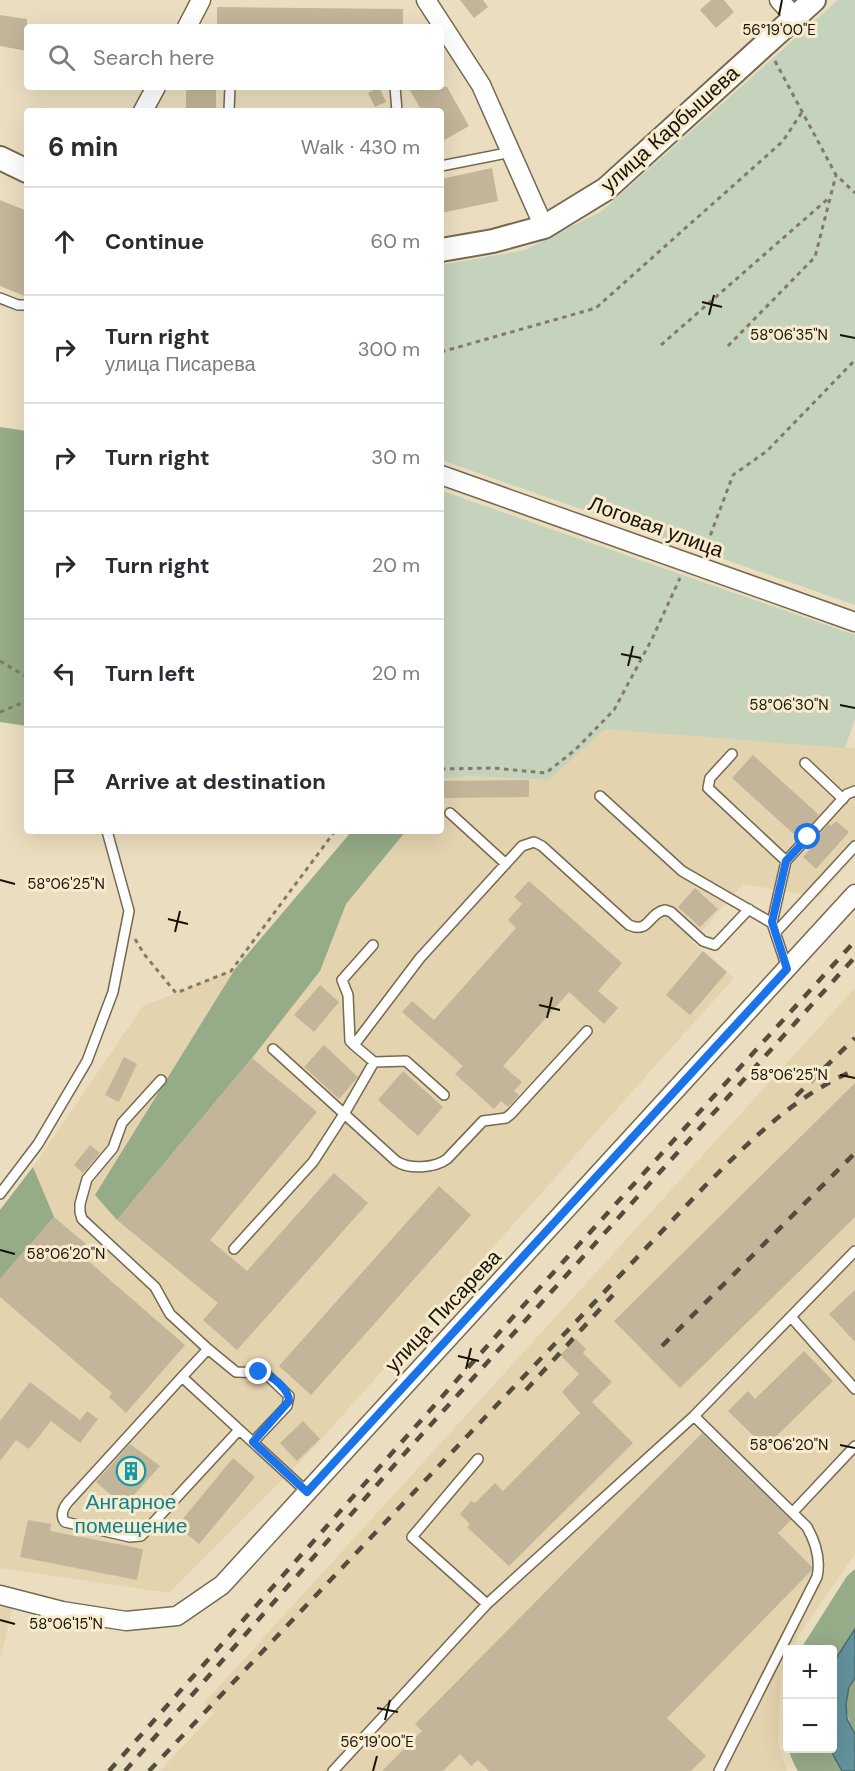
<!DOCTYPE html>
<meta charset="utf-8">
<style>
body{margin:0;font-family:"DM Sans",sans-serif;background:#f7f7f7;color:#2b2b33}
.controls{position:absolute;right:18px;bottom:18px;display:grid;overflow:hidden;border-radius:6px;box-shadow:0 6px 24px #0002}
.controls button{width:54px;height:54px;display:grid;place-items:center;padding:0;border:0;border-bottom:2px solid #e1e1e2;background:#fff;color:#2b2b33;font:30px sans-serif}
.stop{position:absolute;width:18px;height:18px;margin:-14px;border:4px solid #1a73e8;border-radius:50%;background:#fff}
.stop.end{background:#1a73e8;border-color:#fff;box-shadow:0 2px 6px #0008}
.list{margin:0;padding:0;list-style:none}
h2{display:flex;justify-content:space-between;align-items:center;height:78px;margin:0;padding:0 24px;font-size:26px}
h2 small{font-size:20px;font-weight:400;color:#7c7c81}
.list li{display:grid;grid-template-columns:39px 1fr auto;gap:18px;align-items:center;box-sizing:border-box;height:108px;padding:0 24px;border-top:2px solid #e1e1e2}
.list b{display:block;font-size:22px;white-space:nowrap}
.list p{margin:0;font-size:20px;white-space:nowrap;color:#7c7c81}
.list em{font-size:20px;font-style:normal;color:#7c7c81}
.icon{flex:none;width:33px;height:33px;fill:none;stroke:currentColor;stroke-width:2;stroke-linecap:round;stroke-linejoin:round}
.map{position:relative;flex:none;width:855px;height:1771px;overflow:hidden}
.search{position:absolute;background:#fff;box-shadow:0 6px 24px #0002;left:24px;top:24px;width:420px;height:66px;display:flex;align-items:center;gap:15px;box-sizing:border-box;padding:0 21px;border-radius:6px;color:#7c7c81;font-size:22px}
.panel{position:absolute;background:#fff;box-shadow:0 6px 24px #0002;left:24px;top:108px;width:420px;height:726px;border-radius:6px}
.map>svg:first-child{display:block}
.built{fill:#e4d3af}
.green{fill:#c5d2bc}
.forest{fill:#96ab88}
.water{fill:#62929d;stroke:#4c6c71;stroke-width:1.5}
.building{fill:#c2b599}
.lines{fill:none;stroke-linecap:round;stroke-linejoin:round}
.service-casing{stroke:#75694f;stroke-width:12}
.minor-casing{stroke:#75694f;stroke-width:21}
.tertiary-casing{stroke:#75694f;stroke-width:26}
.path{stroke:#847b66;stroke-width:3;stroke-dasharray:4.5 4.5;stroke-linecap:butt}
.service{stroke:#fff;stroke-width:9}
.minor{stroke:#fff;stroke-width:18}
.tertiary{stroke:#fff;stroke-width:22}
.rail{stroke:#534d3d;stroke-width:4.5;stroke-dasharray:10 10;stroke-linecap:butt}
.route{stroke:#1a73e8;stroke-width:8}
.ticks{fill:none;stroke:#181409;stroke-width:2}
.labels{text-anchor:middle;stroke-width:6;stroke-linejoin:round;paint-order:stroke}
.street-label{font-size:21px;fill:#181409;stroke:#f8ebcd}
.culture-label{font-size:21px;fill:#0d838f;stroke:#f8ebcd}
.ticks-label{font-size:15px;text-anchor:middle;fill:#181409;stroke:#f8ebcd;stroke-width:6;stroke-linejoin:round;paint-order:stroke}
</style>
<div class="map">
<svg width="855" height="1771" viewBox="0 0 855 1771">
<rect width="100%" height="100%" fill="#ebdec0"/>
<!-- built -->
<path class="built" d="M605 728 855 748V856L819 897 743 884 692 942 734 978 307 1455 169 1593 0 1568V1210L33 1167 143 1006 235 969 352 831H441V779L468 776 549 780Z
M855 988V1554L799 1635 792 1649 788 1650 787 1659 781 1673 778 1743 787 1771H160L214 1713 204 1703Z
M0 1603 13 1606 0 1660Z"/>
<!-- green -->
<path class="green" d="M838 0H855V605L441 460V265L525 250 602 211Z
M442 491 855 635V719L845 748 605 729 549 780 468 776 441 779Z"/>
<!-- forest -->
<path class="forest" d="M0 427 27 431V726L0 722Z
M352 831H406L346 904 320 971 252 1058 117 1220 95 1195 235 969Z
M33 1167 54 1217 0 1279V1210Z
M855 1569V1629L833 1663 832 1650H800L847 1576Z
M787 1669 788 1748 830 1749 842 1771H798C779 1740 785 1704 787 1669Z
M855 1678V1734C845 1715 842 1697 855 1678Z"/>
<!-- water -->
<path class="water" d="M855 1629V1678L849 1687 846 1704 847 1719 855 1734V1771H842L830 1749 832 1748 833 1663Z"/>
<!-- building -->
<path class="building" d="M460 0H483L488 7 474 18Z
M711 0H724L734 12 716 28 700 10Z
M217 7 403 9V27H217Z
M0 15 27 19V51L0 46Z
M186 87H216V111H186Z
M379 87 386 102 375 107 368 93Z
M408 87H447L469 126 441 142V111H422Z
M492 168 498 201 441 213V179Z
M0 200 27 211V297L0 286Z
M753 755 819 815 811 825 813 832 820 833 829 824 831 826 836 821 849 832 816 869 803 857 810 849 808 847 814 839 813 832 805 831 798 838 732 778Z
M529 780V797L441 798V781Z
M529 881 622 963 598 991 618 1008 604 1024 569 992 503 1066 522 1082 514 1091 519 1095 508 1107 501 1101 494 1109 455 1074 463 1066 402 1012 412 1001 434 1020 516 928 508 920 522 904 514 897Z
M695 888 718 909 700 927 678 907Z
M703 951 727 972 690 1015 666 995Z
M320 985 339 1002 314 1032 294 1015Z
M324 1045 358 1077 339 1099 304 1067Z
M124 1057 137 1064 119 1102 105 1095Z
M252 1058 317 1112 210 1240 247 1271 334 1173 368 1203 237 1350 203 1320 218 1303 117 1220Z
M403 1071 443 1107 418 1136 378 1100Z
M855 1083V1217L680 1388 614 1321Z
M90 1145 100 1153 83 1173 74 1165Z
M439 1186 471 1215 311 1395 279 1366Z
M54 1217 86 1244 79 1253 185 1345 126 1413 109 1397 112 1393 0 1297V1279Z
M855 1290V1342L829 1314Z
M576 1339 586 1349 583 1353 612 1382 592 1402 633 1443 509 1566 467 1527 470 1524 460 1514 471 1501 475 1503 495 1483 503 1491 580 1413 562 1392 579 1374 560 1355Z
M804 1351 833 1381 765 1447 728 1411 748 1391 755 1399Z
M30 1382 80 1420 87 1411 98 1419 80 1443 51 1421 29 1449 16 1440 0 1461V1421Z
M303 1421 320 1439 297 1461 280 1443Z
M702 1433 791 1520 778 1533 812 1567 811 1571 667 1718 706 1756 691 1771H489L478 1760 471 1766 460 1754 443 1771H382L422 1731 415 1724Z
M130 1444 160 1466 124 1506 96 1482Z
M233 1458 255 1477 199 1544 177 1526Z
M28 1520 51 1524 50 1531 143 1549 137 1580 20 1557Z"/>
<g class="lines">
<!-- service casing -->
<g class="service-casing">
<path id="service" d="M395 87 397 111
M229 111 230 87
M441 166 512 152
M0 298 18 305H27
M732 754 710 778 708 788 786 861
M805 763 843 799
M600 796 682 871 772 923
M450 813 506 864
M817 827 847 794 855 791
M776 932 855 846
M787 968 772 923 786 861 808 837
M354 1045 350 1041 348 995 342 980 373 945
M273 1049 396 1161C409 1170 435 1168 447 1159L483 1121 506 1118 511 1114 587 1031
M374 1062 406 1061 444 1095
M161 1080 122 1123 113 1148 87 1179 80 1204V1212L82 1219 155 1287 170 1314 208 1349 182 1377 307 1492
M0 1194 38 1144 87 1061 113 992 129 911 107 831
M234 1249 313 1162 344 1114 374 1062 354 1045 420 958 522 846 534 842 542 846 629 925C650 934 648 913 665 910L671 912 703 941 715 945 749 909
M791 1317 855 1389
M208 1349 236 1372 265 1373 289 1396 287 1406 253 1442
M182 1377 68 1502C63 1508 60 1516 65 1522L130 1537 141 1536 239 1430
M694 1416 807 1527C816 1543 821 1559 817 1577L719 1771
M478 1459 412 1537 487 1604
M793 1512 855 1446
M333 1771 487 1604 694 1416 855 1251"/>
</g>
<!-- minor casing -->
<g class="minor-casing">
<path id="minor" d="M426 0 481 85 544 227
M779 0 795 17
M187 27 201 0
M143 111 156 87
M441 475 855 622
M0 1595 62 1611 126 1621 177 1616 222 1585 855 894"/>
</g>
<!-- tertiary casing -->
<g class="tertiary-casing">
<path id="tertiary" d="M0 158 27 171
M441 250 493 241 544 227 606 189 814 0"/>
</g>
<!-- path -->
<path class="path" d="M775 61 836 175 855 193
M661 345 830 197
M728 346 815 257 836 175
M441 352 596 308 783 141 802 112
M704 552 733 475 767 451 855 360
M0 661 27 677
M0 712 27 701
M441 769 493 768 546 773 575 750 614 710 652 639 680 578
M135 939 144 954 176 993 231 971 335 831"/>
<!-- service -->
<use href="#service" class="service"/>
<!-- minor -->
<use href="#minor" class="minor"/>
<!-- tertiary -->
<use href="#tertiary" class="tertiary"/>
<!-- rail -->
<path class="rail" d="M796 1096 855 1038
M662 1346 855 1153
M526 1390 613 1295
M109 1771 513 1317 855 941
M125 1771 406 1452 855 957
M149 1771 704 1187C750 1141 794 1096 855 1070"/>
</g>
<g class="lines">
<!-- route -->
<path class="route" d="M259 1372C271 1374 289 1389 289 1401L253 1442 307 1492 787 969 772 922 786 861 808 837"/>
</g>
<!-- ticks -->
<path class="ticks" d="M779 15 782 0M702 302 722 307M709 315 714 295M840 335 855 338M621 654 641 658M628 666 633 646M840 705 855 708M0 880 15 884M168 919 188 924M175 932 180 911M539 1005 560 1010M547 1018 552 997M840 1075 855 1078M0 1250 15 1254M458 1356 479 1361M466 1369 471 1348M840 1445 855 1448M0 1620 15 1624M377 1708 398 1712M385 1720 390 1700M373 1771 377 1756"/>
<!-- icons -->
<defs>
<g id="building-ring" transform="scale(1.5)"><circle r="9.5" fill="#f8ebcd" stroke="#0f9aa8" stroke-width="1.5"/><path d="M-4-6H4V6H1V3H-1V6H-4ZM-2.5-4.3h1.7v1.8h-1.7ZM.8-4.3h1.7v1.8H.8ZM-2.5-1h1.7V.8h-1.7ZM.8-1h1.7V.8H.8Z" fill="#0f9aa8"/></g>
</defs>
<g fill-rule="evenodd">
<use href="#building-ring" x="131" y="1471"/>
</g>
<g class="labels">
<!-- street labels -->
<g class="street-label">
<text transform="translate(670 129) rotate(-42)" y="7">улица Карбышева</text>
<text transform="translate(656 527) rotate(20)" y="7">Логовая улица</text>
<text transform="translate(443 1311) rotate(-47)" y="7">улица Писарева</text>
</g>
<!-- culture labels -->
<g class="culture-label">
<text x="131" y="1509">Ангарное<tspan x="131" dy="24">помещение</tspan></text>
</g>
</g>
<g class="ticks-label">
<text x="779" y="35">56°19'00"E</text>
<text x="789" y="340">58°06'35"N</text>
<text x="789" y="710">58°06'30"N</text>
<text x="66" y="889">58°06'25"N</text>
<text x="789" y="1080">58°06'25"N</text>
<text x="66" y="1259">58°06'20"N</text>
<text x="789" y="1450">58°06'20"N</text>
<text x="66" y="1629">58°06'15"N</text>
<text x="377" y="1747">56°19'00"E</text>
</g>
</svg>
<div class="controls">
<button>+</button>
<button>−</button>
</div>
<div class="stop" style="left:808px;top:837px"></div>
<div class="stop end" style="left:259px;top:1372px"></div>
<div class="search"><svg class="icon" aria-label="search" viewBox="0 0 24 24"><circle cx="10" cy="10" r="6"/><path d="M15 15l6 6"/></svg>Search here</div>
<section class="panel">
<h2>6 min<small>Walk · 430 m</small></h2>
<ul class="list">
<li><svg class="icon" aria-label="ahead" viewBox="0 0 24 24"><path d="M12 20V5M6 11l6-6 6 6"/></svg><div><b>Continue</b></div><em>60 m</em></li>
<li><svg class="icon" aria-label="right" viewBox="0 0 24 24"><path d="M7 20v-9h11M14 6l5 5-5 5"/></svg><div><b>Turn right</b><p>улица Писарева</p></div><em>300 m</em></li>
<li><svg class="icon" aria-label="right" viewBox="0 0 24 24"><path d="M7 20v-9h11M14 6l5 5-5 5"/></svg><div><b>Turn right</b></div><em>30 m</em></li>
<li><svg class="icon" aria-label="right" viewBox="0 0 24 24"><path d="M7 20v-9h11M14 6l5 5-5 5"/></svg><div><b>Turn right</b></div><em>20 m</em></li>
<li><svg class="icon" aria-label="left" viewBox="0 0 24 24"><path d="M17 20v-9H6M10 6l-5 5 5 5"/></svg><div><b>Turn left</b></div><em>20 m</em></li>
<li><svg class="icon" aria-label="arrive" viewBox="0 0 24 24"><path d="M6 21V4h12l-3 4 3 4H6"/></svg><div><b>Arrive at destination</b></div></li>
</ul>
</section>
</div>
